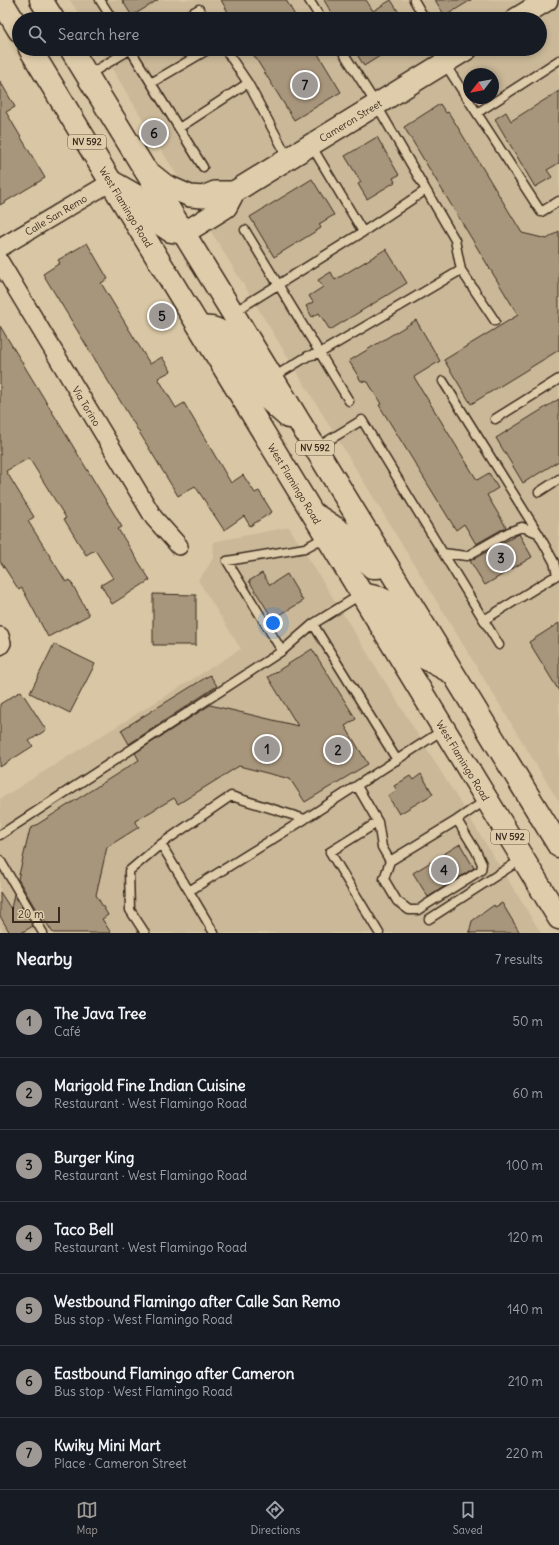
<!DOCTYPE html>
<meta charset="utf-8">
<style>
body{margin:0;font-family:Delius,sans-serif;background:#242831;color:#f1f3f6}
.compass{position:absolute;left:463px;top:68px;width:36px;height:36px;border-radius:50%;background:#171b24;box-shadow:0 2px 6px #0003;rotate:239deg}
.scale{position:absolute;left:12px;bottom:10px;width:48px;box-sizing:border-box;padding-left:4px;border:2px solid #3b2a1e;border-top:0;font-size:11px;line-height:14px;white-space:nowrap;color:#3b2a1e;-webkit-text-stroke:3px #dfccaa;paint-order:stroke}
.you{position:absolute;left:273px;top:623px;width:14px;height:14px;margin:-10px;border:3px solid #fff;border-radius:50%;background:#1a73e8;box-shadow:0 0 0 6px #1a73e833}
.badge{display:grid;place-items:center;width:26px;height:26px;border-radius:50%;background:#9f9995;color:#111;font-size:13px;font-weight:700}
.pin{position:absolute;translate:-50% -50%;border:2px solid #fff;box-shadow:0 1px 4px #0006}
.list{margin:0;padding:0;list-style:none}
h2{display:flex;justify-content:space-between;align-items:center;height:52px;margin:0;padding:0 16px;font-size:17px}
h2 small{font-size:13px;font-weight:400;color:#9ea1a6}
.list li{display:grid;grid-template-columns:26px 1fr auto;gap:12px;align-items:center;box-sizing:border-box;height:72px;padding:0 16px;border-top:1px solid #363941}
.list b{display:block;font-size:15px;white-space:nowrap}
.list p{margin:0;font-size:13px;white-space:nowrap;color:#9ea1a6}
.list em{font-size:13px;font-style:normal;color:#9ea1a6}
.icon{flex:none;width:22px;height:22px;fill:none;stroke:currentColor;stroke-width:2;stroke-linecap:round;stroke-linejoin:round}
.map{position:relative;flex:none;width:559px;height:933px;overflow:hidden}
.search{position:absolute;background:#171b24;box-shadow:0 2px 6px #0003;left:12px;right:12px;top:12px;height:44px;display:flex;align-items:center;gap:10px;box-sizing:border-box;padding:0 14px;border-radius:22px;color:#9ea1a6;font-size:15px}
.sheet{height:556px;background:#171b24}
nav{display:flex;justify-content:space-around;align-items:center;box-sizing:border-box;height:56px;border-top:1px solid #363941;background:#171b24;font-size:11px;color:#9ea1a6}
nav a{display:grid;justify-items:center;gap:2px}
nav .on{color:#9f9995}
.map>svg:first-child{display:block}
.built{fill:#cab898;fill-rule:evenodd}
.building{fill:#a8967b;stroke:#3b2a1e}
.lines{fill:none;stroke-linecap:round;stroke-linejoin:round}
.service-casing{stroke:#3b2a1e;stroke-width:11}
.minor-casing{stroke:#3b2a1e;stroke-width:20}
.tertiary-casing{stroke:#3b2a1e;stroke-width:24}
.primary-casing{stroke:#3b2a1e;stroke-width:25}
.service{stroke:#dfccaa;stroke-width:8}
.minor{stroke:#dfccaa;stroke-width:17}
.tertiary{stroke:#dfccaa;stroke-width:21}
.primary{stroke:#dfccaa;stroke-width:22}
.labels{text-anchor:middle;stroke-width:4;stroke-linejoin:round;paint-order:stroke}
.shield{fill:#dfccaa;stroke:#6c5b48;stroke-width:1}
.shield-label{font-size:9px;font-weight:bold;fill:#3b2a1e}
.street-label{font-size:10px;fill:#3b2a1e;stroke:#dfccaa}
</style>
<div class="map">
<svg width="559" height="933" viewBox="0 0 559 933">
<rect width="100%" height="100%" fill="#d8c6a4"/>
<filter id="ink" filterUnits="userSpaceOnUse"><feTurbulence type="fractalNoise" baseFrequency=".025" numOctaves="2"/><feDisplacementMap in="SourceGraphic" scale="8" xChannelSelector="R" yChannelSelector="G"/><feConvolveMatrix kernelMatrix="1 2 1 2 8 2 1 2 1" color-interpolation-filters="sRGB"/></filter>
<g filter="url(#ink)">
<!-- built -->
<path class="built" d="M70 0H559V802L100 49H540V19H82ZM469 74H493V98H469Z
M289 527 541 933H4L0 927V799L241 649 198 580 208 567 214 556 213 542Z"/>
<!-- building -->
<path class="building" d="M122 0H158L132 16Z
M221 0H286L297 19H232Z
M324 0H366L373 11 391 0 403 19H335Z
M435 0H471L445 16Z
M250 49H315L341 92 294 120Z
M354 49H391L364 66Z
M0 81 15 107 6 112 45 178 0 205Z
M559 91V163L547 170 552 177 535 187 495 119 506 112 511 121Z
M440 104 446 113 448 112 454 121 522 233 547 239 559 231V350L471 404 444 360 518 315 404 127Z
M377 137 399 175 393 178 395 182 367 199 358 184 361 182 345 156Z
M312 179 334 215 319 224 321 228 274 257 250 217Z
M87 243 108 279 101 283 150 364 162 357 171 371 158 378 176 408 184 403 231 483 243 475 255 493 259 491 272 512 250 526 244 516 224 530 195 486 178 496 43 274 60 263 58 260Z
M386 249 407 283 330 330 319 313 312 317 306 306 313 302 309 296 323 287 318 280 331 272 335 280Z
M416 320 440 361 414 377 477 480 489 473 498 488 487 495 506 527 476 544 464 524 456 530 379 405 381 404 368 382 361 381 349 361Z
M0 326 122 527 118 529 150 580 112 604 101 585 113 578 95 550 86 555 64 519 66 518 29 458 6 471 34 517 28 521 66 582 70 580 89 615 48 637 22 588 19 590 0 561Z
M559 399V461L523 483 496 438Z
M519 534 532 557 485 585 470 561Z
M262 573 270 585 287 574 303 601 273 619 249 581Z
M153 594 196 595V645H153Z
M559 623V691L529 642Z
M54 644 95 664 70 713 30 693Z
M312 649 356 719 345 726 368 764 305 802 290 779 239 766 178 804 174 798 135 821 139 827 107 847 96 895 108 915 102 919 111 933H53L44 919 42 920 18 879 30 829 139 760 135 753 210 705 298 726 268 677Z
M210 675 217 686 129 744 121 730Z
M21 691 46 730 29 741 33 746 0 767V704Z
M421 774 433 794 399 814 388 796 397 790 394 786 410 776 413 780Z
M460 844 474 868 428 897 413 873Z
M0 892 11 909 14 894 33 926 21 933H10L0 916Z
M502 903 520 933H469L472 921 494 905 495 907Z"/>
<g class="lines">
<!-- service casing -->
<g class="service-casing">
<path id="service" d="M100 0 112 19
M309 0 321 19
M414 0 425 19
M181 19 199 9 205 19
M130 49 203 167
M225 49 248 83 288 158
M341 49 376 104 426 190
M445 64 541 212 559 201
M88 75 131 49
M151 83 209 49
M477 113 559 60
M179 128 248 83
M245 230 349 401
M363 232 426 190 455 240 461 270
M234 312 363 232 311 145
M272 378 308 356 320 353 461 270 495 321
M443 381 538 533
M495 419 559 379
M316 448 362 420 499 645
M539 492 559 479
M443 553 467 556 509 532 522 527 538 533 554 562 557 575 484 620
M360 595 313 624 397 760
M282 651 227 561 305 548 327 536
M357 786 378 822 330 852 379 933
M378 822 382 847 390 861 454 822 486 800
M0 835 282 651 313 624
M161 844 231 796 305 819 443 730
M0 860 43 933
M390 861 384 879 397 901 409 910H418L424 906 481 870 482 864 476 851 457 820
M189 891 305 819
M429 919 522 859
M145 933 130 910 129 871 161 844 214 933"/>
</g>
<!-- minor casing -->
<g class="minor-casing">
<g id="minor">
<path id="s1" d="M0 248 111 182"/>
<path id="s2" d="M0 262 154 518 179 546"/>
<path d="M0 636 2 643 0 646"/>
</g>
</g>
<!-- tertiary casing -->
<g class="tertiary-casing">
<g id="tertiary">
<path d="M516 19 547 0"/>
<path d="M145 169 165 185 190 196 203 197 215 192H234"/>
<path id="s3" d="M184 233 226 207 234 192 467 49"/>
</g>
</g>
<!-- primary casing -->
<g class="primary-casing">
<g id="primary">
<path d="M1 0 19 30"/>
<path d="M41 0 53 19"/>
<path id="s4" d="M30 49 559 918"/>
<path d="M71 49 559 846"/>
<path d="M112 182 140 198 154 218 162 225 171 231 184 233"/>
<path d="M201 328C211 326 219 329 227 336L259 391 288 417"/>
<path d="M317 516 346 535 355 550 372 567H378L386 564"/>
<path d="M362 594 380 598 388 602 396 612 423 657 451 672"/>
</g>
</g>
<!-- service -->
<use href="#service" class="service"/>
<!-- minor -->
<use href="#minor" class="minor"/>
<!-- tertiary -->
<use href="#tertiary" class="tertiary"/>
<!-- primary -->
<use href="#primary" class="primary"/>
</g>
</g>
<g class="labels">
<!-- shield labels -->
<g class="shield">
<rect x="68" y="135" width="38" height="14" rx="3"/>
<rect x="296" y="441" width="38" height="14" rx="3"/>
<rect x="491" y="830" width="38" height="14" rx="3"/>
</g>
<g class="shield-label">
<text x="87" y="145">NV 592</text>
<text x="315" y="451">NV 592</text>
<text x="510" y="840">NV 592</text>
</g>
<!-- street labels -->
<g class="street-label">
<text dy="4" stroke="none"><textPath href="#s3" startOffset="203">Cameron Street</textPath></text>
<text dy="4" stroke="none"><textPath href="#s4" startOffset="185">West Flamingo Road</textPath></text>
<text dy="4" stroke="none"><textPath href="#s1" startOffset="65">Calle San Remo</textPath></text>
<text dy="4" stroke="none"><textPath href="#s2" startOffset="168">Via Torino</textPath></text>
<text dy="4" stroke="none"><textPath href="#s4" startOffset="509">West Flamingo Road</textPath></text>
<text dy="4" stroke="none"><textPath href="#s4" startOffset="833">West Flamingo Road</textPath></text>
</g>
</g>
</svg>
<svg class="compass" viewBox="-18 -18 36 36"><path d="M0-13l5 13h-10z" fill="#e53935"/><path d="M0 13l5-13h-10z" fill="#9ea1a6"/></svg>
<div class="scale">20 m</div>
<div class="you"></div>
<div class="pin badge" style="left:267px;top:749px">1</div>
<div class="pin badge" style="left:338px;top:750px">2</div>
<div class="pin badge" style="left:501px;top:558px">3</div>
<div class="pin badge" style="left:444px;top:870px">4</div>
<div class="pin badge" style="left:162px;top:316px">5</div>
<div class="pin badge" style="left:154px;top:133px">6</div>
<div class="pin badge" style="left:305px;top:85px">7</div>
<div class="search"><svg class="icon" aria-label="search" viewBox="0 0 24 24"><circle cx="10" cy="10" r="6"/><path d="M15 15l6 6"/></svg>Search here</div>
</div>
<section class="sheet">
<h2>Nearby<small>7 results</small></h2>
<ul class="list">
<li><span class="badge">1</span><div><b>The Java Tree</b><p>Café</p></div><em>50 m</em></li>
<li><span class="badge">2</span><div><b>Marigold Fine Indian Cuisine</b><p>Restaurant · West Flamingo Road</p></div><em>60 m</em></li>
<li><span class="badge">3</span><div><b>Burger King</b><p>Restaurant · West Flamingo Road</p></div><em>100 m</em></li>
<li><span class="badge">4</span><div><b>Taco Bell</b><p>Restaurant · West Flamingo Road</p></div><em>120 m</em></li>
<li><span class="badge">5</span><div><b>Westbound Flamingo after Calle San Remo</b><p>Bus stop · West Flamingo Road</p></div><em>140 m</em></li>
<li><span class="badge">6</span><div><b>Eastbound Flamingo after Cameron</b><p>Bus stop · West Flamingo Road</p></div><em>210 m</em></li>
<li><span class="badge">7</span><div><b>Kwiky Mini Mart</b><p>Place · Cameron Street</p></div><em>220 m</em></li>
</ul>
</section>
<nav>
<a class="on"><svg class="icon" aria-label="map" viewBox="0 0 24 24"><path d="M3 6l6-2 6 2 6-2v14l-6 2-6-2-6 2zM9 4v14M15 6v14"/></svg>Map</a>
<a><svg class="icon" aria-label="directions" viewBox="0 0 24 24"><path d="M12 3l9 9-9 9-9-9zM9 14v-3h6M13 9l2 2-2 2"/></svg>Directions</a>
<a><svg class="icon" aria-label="saved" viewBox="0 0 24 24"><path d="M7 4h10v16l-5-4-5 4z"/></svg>Saved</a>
</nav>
